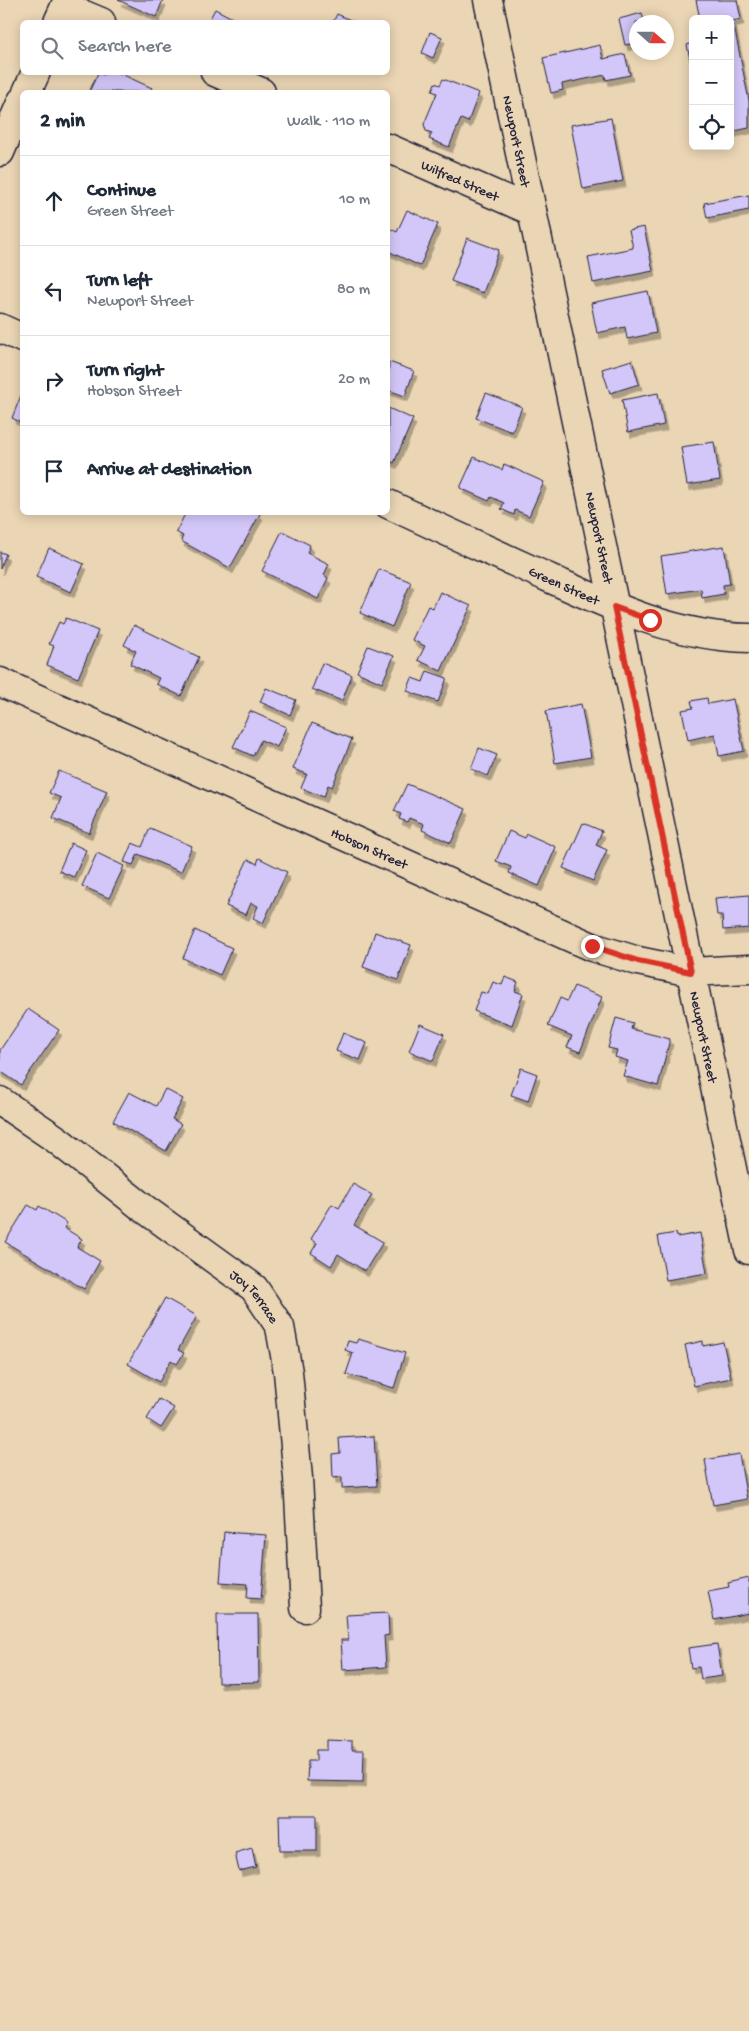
<!DOCTYPE html>
<meta charset="utf-8">
<style>
body{margin:0;font-family:"Gochi Hand",sans-serif;background:#f2f2f3;color:#1f2937}
.controls{position:absolute;right:15px;top:15px;display:grid;overflow:hidden;border-radius:8px;box-shadow:0 2px 12px #0003}
.controls button{width:45px;height:45px;display:grid;place-items:center;padding:0;border:0;border-bottom:1px solid #e0e1e3;background:#fff;color:#1f2937;font:25px sans-serif}
.compass{position:absolute;left:629px;top:15px;width:45px;height:45px;border-radius:50%;background:#fff;box-shadow:0 2px 12px #0003;rotate:111deg}
.stop{position:absolute;width:15px;height:15px;margin:-11px;border:4px solid #d93025;border-radius:50%;background:#fff}
.stop.end{background:#d93025;border-color:#fff;box-shadow:0 1px 5px #0008}
.list{margin:0;padding:0;list-style:none}
h2{display:flex;justify-content:space-between;align-items:center;height:65px;margin:0;padding:0 20px;font-size:21px}
h2 small{font-size:16px;font-weight:400;color:#747a83}
.list li{display:grid;grid-template-columns:32px 1fr auto;gap:15px;align-items:center;box-sizing:border-box;height:90px;padding:0 20px;border-top:1px solid #e0e1e3}
.list b{display:block;font-size:19px;white-space:nowrap}
.list p{margin:0;font-size:16px;white-space:nowrap;color:#747a83}
.list em{font-size:16px;font-style:normal;color:#747a83}
.icon{flex:none;width:28px;height:28px;fill:none;stroke:currentColor;stroke-width:2;stroke-linecap:round;stroke-linejoin:round}
.map{position:relative;flex:none;width:749px;height:2031px;overflow:hidden}
.search{position:absolute;background:#fff;box-shadow:0 2px 12px #0003;left:20px;top:20px;width:370px;height:55px;display:flex;align-items:center;gap:12px;box-sizing:border-box;padding:0 18px;border-radius:8px;color:#747a83;font-size:19px}
.panel{position:absolute;background:#fff;box-shadow:0 2px 12px #0003;left:20px;top:90px;width:370px;height:425px;border-radius:8px}
.map>svg:first-child{display:block}
.building{fill:#d3c7f9;stroke:#22223b;filter:url(#shadow)}
.lines{fill:none;stroke-linecap:round;stroke-linejoin:round}
.street-casing{stroke:#22223b;stroke-width:31}
.secondary-casing{stroke:#22223b;stroke-width:31}
.street{stroke:#ead5b4;stroke-width:28}
.secondary{stroke:#ead5b4;stroke-width:28}
.route{stroke:#d93025;stroke-width:6}
.labels{text-anchor:middle;stroke-width:4.5;stroke-linejoin:round;paint-order:stroke}
.street-label{font-size:14px;fill:#22223b;stroke:#ead5b4}
</style>
<div class="map">
<svg width="749" height="2031" viewBox="0 0 749 2031">
<defs>
<filter id="shadow"><feDropShadow dx="3" dy="5.5" stdDeviation="0" flood-color="#0004"/></filter>
</defs>
<rect width="100%" height="100%" fill="#ead5b4"/>
<filter id="ink" filterUnits="userSpaceOnUse"><feTurbulence type="fractalNoise" baseFrequency=".02" numOctaves="2"/><feDisplacementMap in="SourceGraphic" scale="10" xChannelSelector="R" yChannelSelector="G"/><feConvolveMatrix kernelMatrix="1 2 1 2 8 2 1 2 1" color-interpolation-filters="sRGB"/></filter>
<g filter="url(#ink)">
<!-- building -->
<path class="building" d="M118 0H163L156 17Z
M696 0H737L741 19 733 21 749 101V128L730 132V19H700Z
M215 9 238 21 237 22H208Z
M642 13 644 22H636V43L625 45 619 19Z
M337 14 355 22H333Z
M430 32 442 37 433 58 422 53Z
M693 43V74L687 45Z
M600 45 603 59 625 54 630 75 606 80 605 75 562 84 563 90 551 93 543 58Z
M105 72H117L152 88 150 92H89L98 73 104 75Z
M443 79 479 93 468 122 461 119 449 147 429 139 432 133 426 131 424 124 437 93 432 91 435 83 440 85Z
M611 118 623 181 583 189 571 125Z
M749 195V210L707 218 704 203Z
M407 210 438 224 420 266 388 251V238L391 229 397 232Z
M644 227 653 271 593 283 588 257 633 248 629 230Z
M467 238 499 250 483 293 451 281Z
M648 291 656 333 627 339 625 327 597 333 591 303Z
M632 360 639 384 610 393 602 369Z
M389 362 414 371 405 396 388 390Z
M22 393V423L12 418Z
M486 393 522 407 512 432 476 418Z
M658 393 664 425 628 432 622 400Z
M388 408 413 419 394 463 388 460Z
M714 442 720 480 687 485 681 447Z
M474 457 502 470 504 464 544 482 529 516 515 510 514 515 501 509 504 503 491 497 489 501 460 488Z
M186 512H258L260 514 230 568 181 541 183 536 176 532Z
M282 531 310 545 307 553 329 564 324 575 328 578 318 599 262 571Z
M724 546 730 584 723 585 724 594 702 598 701 589 667 594 661 556Z
M49 548 84 564 71 592 36 577Z
M0 552 6 554 0 569Z
M379 569 411 582 392 627 360 613Z
M440 592 471 606 441 671 418 660 425 646 412 640 428 606 433 608Z
M66 618 98 631 78 678 47 665 54 646 49 644 59 622 63 624Z
M134 625 199 657 181 696 156 684 159 678 130 664 136 651 124 645Z
M368 646 394 656 382 683 357 672Z
M322 663 352 675 342 701 312 689Z
M427 671 447 678 438 702 407 691 412 678 423 682Z
M266 688 296 700 290 715 260 702Z
M707 698 708 704 733 699 744 751 719 756 715 734 688 740 682 710 693 708 691 701Z
M581 704 591 757 555 763 546 711Z
M250 711 286 727 277 747 261 740 253 756 233 747Z
M312 723 352 739 332 787 328 785 324 797 301 788 307 774 293 769Z
M479 748 497 755 488 776 471 769Z
M59 771 107 791 89 833 53 818 61 798 49 793Z
M407 784 466 809 451 843 422 830 424 824 409 818 407 822 399 819 401 814 394 811Z
M583 823 602 831 596 845 607 850 593 881 563 868Z
M150 828 192 846 181 872 138 854 133 865 124 862 132 843 142 847Z
M509 831 525 838 527 834 556 847 539 886 509 873 511 867 496 861Z
M71 843 86 850 74 877 59 871Z
M97 853 124 866 109 898 82 886Z
M259 858 287 872 263 923 253 918 258 906 251 903 246 915 226 906 248 859 257 864Z
M749 895V928L723 930 722 915H717L715 898Z
M195 930 232 948 220 975 183 958Z
M375 932 411 945 398 980 363 967Z
M505 977 518 982 515 991 523 994 512 1025 474 1011 481 992 488 994 493 982 502 985Z
M574 986 602 997 580 1052 567 1047 572 1036 548 1026 560 998 567 1001Z
M28 1009 59 1030 21 1085 0 1071V1050Z
M616 1018 633 1023 631 1029 670 1039 658 1086 623 1076 628 1061 615 1057 617 1050 608 1048Z
M420 1024 444 1034 433 1061 409 1051Z
M343 1033 367 1043 360 1060 336 1051Z
M521 1068 537 1074 528 1101 511 1095Z
M165 1089 183 1099 172 1119 181 1124 166 1151 113 1121 129 1092 156 1106Z
M353 1184 372 1195 354 1225 383 1242 365 1271 338 1254 331 1266 311 1253 317 1243 311 1239 332 1204 339 1208Z
M28 1205 37 1210 39 1206 67 1223 64 1228 82 1239 77 1247 100 1261 84 1289 5 1242Z
M676 1233 677 1237 700 1233 707 1273 666 1280 658 1236Z
M165 1298 197 1316 178 1350 184 1353 177 1364 171 1360 159 1382 128 1364Z
M358 1339 405 1353 394 1388 346 1374 353 1353 345 1350 348 1341 356 1343Z
M703 1341V1346L723 1342 731 1378 694 1386 685 1345Z
M159 1399 174 1408 161 1428 147 1419Z
M374 1436 377 1486 342 1488V1477L333 1478 332 1454 340 1453 339 1438Z
M739 1454 747 1499 713 1505 705 1460Z
M224 1532 266 1535 261 1599 247 1598 248 1584 220 1582Z
M749 1578V1613L714 1620 708 1591 729 1587 728 1583Z
M388 1613 389 1635 384 1636 386 1667 343 1670 341 1640H348L346 1615Z
M217 1614H258L259 1682 218 1683Z
M717 1644 722 1676 701 1679 699 1667 691 1668 688 1648Z
M327 1740 352 1741V1750H364L363 1782 307 1781 308 1761H316V1750H327Z
M279 1815H317V1851H280Z
M252 1848 256 1867 239 1871 235 1853Z"/>
<g class="lines">
<!-- street casing -->
<g class="street-casing">
<g id="street">
<path id="s1" d="M488 0 749 1250"/>
<path d="M65 7 101 22"/>
<path d="M215 72 261 92"/>
<path id="s2" d="M388 148 532 211"/>
<path d="M0 328 22 338"/>
<path id="s3" d="M388 504C437 527 487 550 536 572 604 603 673 637 749 638"/>
<path id="s4" d="M0 682 592 947 638 961 691 972 749 969"/>
<path id="s5" d="M0 1101 56 1139 142 1207 254 1288 280 1327 288 1372 298 1478 305 1608"/>
</g>
</g>
<!-- secondary casing -->
<g class="secondary-casing">
<path id="secondary" d="M58 22 68 0
M27 92 36 72
M0 152 22 101"/>
</g>
<!-- street -->
<use href="#street" class="street"/>
<!-- secondary -->
<use href="#secondary" class="secondary"/>
</g>
</g>
<g class="lines" filter="url(#ink)">
<!-- route -->
<path class="route" d="M592 946 638 961 691 972 614 607 650 620"/>
</g>
<g class="labels">
<!-- street labels -->
<g class="street-label">
<text dy="5" stroke="none"><textPath href="#s1" startOffset="144">Newport Street</textPath></text>
<text dy="5" stroke="none"><textPath href="#s2" startOffset="79">Wilfred Street</textPath></text>
<text dy="5" stroke="none"><textPath href="#s1" startOffset="549">Newport Street</textPath></text>
<text dy="5" stroke="none"><textPath href="#s3" startOffset="194">Green Street</textPath></text>
<text dy="5" stroke="none"><textPath href="#s4" startOffset="405">Hobson Street</textPath></text>
<text dy="5" stroke="none"><textPath href="#s1" startOffset="1059">Newport Street</textPath></text>
<text dy="5" stroke="none"><textPath href="#s5" startOffset="322">Joy Terrace</textPath></text>
</g>
</g>
</svg>
<div class="controls">
<button>+</button>
<button>−</button>
<button><svg class="icon" aria-label="locate" viewBox="0 0 24 24"><circle cx="12" cy="12" r="6"/><path d="M12 2v4M12 18v4M2 12h4M18 12h4"/></svg></button>
</div>
<svg class="compass" viewBox="-18 -18 36 36"><path d="M0-13l5 13h-10z" fill="#e53935"/><path d="M0 13l5-13h-10z" fill="#747a83"/></svg>
<div class="stop" style="left:650px;top:620px"></div>
<div class="stop end" style="left:592px;top:946px"></div>
<div class="search"><svg class="icon" aria-label="search" viewBox="0 0 24 24"><circle cx="10" cy="10" r="6"/><path d="M15 15l6 6"/></svg>Search here</div>
<section class="panel">
<h2>2 min<small>Walk · 110 m</small></h2>
<ul class="list">
<li><svg class="icon" aria-label="ahead" viewBox="0 0 24 24"><path d="M12 20V5M6 11l6-6 6 6"/></svg><div><b>Continue</b><p>Green Street</p></div><em>10 m</em></li>
<li><svg class="icon" aria-label="left" viewBox="0 0 24 24"><path d="M17 20v-9H6M10 6l-5 5 5 5"/></svg><div><b>Turn left</b><p>Newport Street</p></div><em>80 m</em></li>
<li><svg class="icon" aria-label="right" viewBox="0 0 24 24"><path d="M7 20v-9h11M14 6l5 5-5 5"/></svg><div><b>Turn right</b><p>Hobson Street</p></div><em>20 m</em></li>
<li><svg class="icon" aria-label="arrive" viewBox="0 0 24 24"><path d="M6 21V4h12l-3 4 3 4H6"/></svg><div><b>Arrive at destination</b></div></li>
</ul>
</section>
</div>
